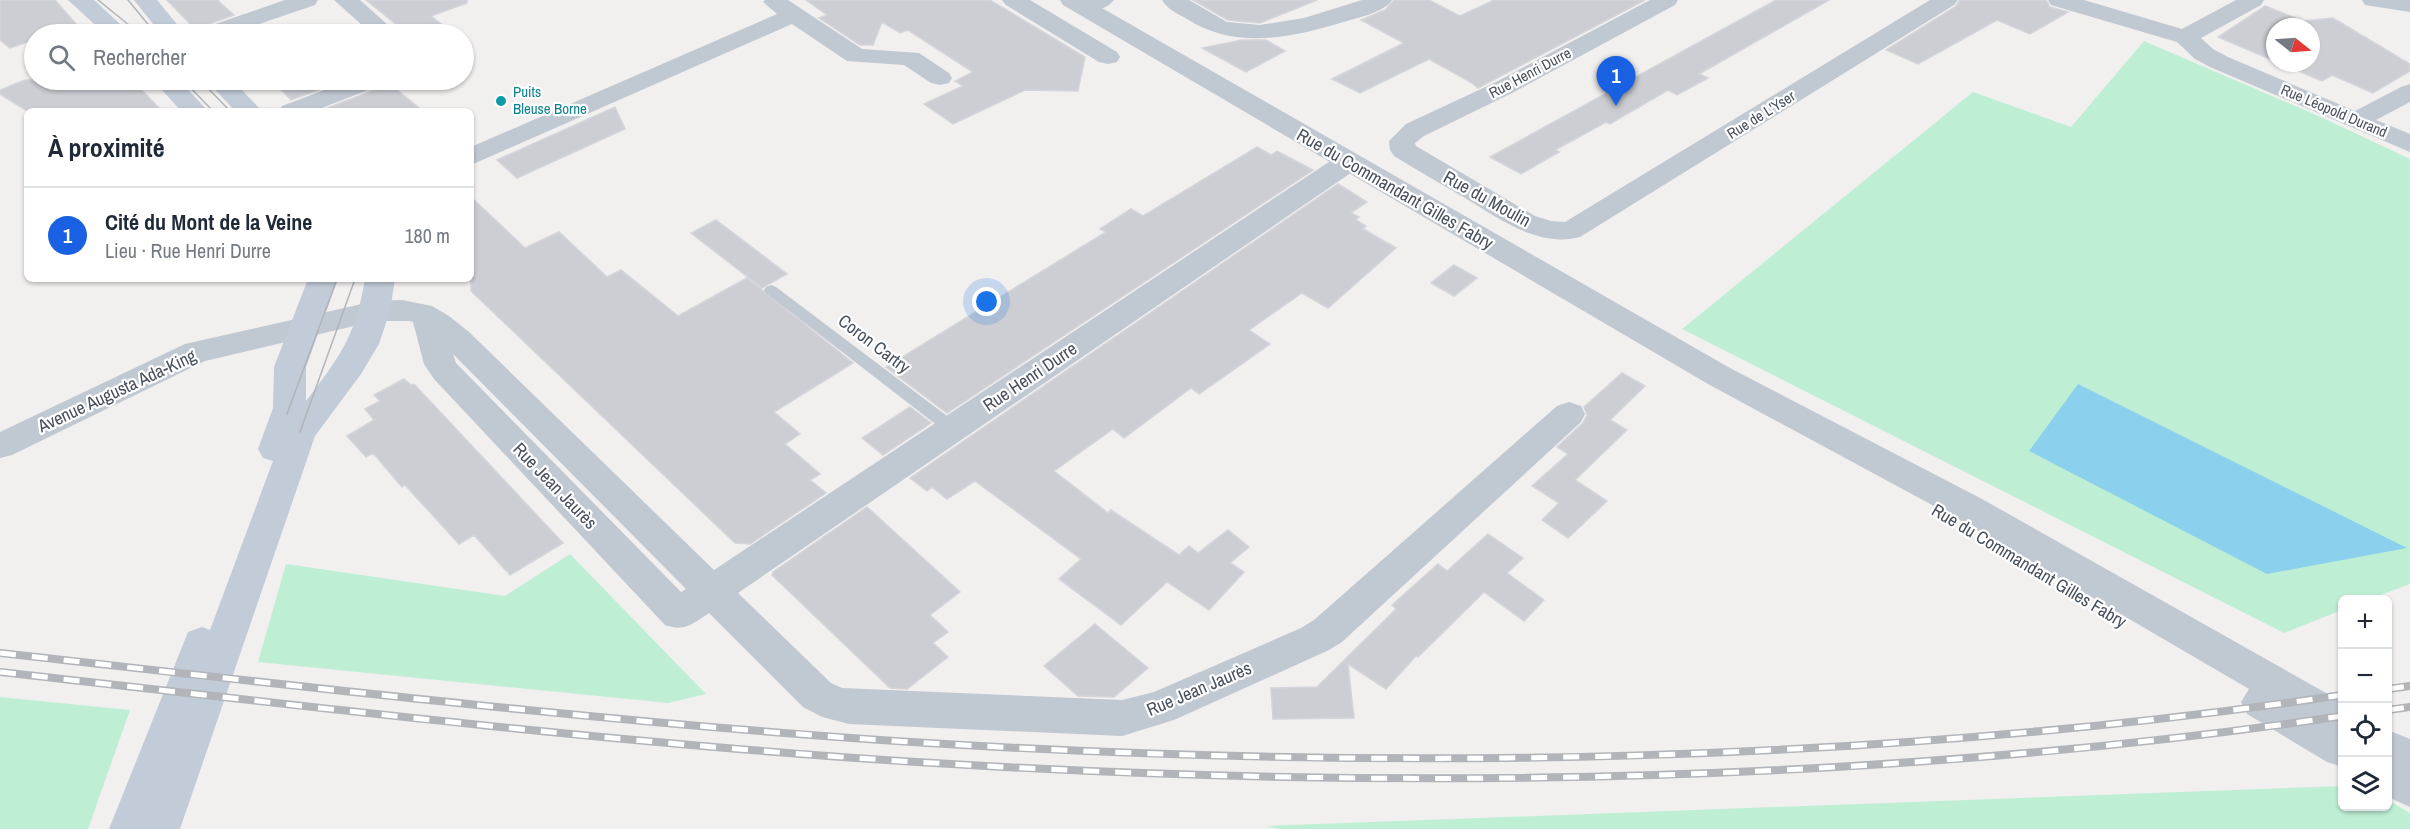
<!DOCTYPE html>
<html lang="fr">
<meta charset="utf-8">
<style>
body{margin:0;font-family:"Archivo Narrow",sans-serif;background:#f6f6f7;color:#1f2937}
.controls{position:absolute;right:18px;bottom:18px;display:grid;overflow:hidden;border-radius:9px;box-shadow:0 2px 4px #0004}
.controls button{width:54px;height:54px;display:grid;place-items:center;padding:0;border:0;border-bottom:2px solid #e0e1e3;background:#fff;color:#1f2937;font:30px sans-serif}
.compass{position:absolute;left:2266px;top:18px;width:54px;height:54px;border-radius:50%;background:#fff;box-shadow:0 2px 4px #0004;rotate:107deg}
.you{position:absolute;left:987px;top:302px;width:21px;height:21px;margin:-15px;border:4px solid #fff;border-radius:50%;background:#1a73e8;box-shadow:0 0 0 9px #1a73e833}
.badge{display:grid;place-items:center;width:39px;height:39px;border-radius:50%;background:#1960e2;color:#fff;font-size:20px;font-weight:700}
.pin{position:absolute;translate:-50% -50px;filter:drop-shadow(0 2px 3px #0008)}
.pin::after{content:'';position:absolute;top:32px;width:21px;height:18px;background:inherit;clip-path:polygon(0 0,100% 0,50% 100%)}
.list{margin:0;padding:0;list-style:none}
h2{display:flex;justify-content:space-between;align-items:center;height:78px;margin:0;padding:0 24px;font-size:26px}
h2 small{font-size:20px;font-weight:400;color:#747a83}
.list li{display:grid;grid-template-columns:39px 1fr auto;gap:18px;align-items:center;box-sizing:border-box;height:96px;padding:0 24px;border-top:2px solid #e0e1e3}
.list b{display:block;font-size:22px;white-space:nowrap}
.list p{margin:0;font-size:20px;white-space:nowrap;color:#747a83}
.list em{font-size:20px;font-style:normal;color:#747a83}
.icon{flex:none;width:33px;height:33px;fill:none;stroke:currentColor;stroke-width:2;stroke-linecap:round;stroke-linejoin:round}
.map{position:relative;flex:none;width:2410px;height:829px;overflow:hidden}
.search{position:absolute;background:#fff;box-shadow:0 2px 4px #0004;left:24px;top:24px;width:450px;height:66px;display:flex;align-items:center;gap:15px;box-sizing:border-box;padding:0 21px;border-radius:33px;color:#747a83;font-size:22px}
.panel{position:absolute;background:#fff;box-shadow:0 2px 4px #0004;left:24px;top:108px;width:450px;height:174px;border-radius:9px}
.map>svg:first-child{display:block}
.green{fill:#beefd5}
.water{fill:#8bd0ec}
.building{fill:#ccced4;stroke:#d3d5db;stroke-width:1.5}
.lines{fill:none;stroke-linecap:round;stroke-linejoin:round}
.service{fill:#c0c8d1;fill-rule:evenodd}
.minor{fill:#c0c8d1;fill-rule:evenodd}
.tertiary{fill:#c0c8d1;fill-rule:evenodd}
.secondary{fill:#c2cbd8;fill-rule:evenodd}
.tram{stroke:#b1b4b9;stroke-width:1.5}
.rail-casing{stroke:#b1b4b9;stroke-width:8}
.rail{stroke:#fff;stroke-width:5;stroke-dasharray:16;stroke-linecap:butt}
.culture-dot{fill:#0f9aa8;stroke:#fff;stroke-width:2}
.labels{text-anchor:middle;stroke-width:4.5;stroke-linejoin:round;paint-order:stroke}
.far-street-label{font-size:15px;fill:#47515d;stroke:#fff}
.far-culture-label{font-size:15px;fill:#0d838f;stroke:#fff;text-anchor:start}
.street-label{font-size:18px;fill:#47515d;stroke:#fff}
</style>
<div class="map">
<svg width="2410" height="829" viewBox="0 0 2410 829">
<rect width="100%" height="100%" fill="#f2efef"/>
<!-- green -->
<path class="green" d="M2144 41 2323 118 2410 159V584L2370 599 2342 600V610L2284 633 1682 329 1973 92 2071 127Z
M570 554 706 694 668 703 258 662 286 564 505 596Z
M0 697 130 710 88 829H0Z
M2342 786V806H2388V800L2410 813V829H1281L1265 826Z"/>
<!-- water -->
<path class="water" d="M2078 384 2407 548 2267 574 2029 451Z"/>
<!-- building -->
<path class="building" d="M0 0H55L78 26 51 34H34V40L10 48 0 40Z
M167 0H217L234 15 200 27 197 31Z
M366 0H467V3L431 16 454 34H408Z
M806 0H990L1085 57 1078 91 1025 90 953 124 924 104 963 86 955 81 973 72 908 30 900 33 882 22 873 45H860L819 18 827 15Z
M1193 0H1317L1260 23 1228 20Z
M1394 0H1429L1460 16 1494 0H1645L1478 88 1472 83 1429 59 1360 93 1332 79 1404 43 1361 20 1385 10Z
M1776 0H1829L1699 74 1708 78 1677 95 1668 90 1610 124 1606 122 1555 150 1559 152 1521 174 1490 157Z
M1960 0H2046L2050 7 2068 12 2030 34 1997 20 1918 64 1886 50 1955 7Z
M2265 6 2303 21 2333 18 2410 64V71L2373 93 2332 75 2322 81 2279 63H2311V27H2275V61L2218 37Z
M1242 40H1266L1285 51 1246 72 1202 48Z
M25 80H132L162 111H27L0 94V90Z
M272 80H346L291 100Z
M386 81 423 111H320L382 87Z
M615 107 625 129 517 178 497 160Z
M1257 147 1271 155 1277 151 1313 170 947 413 886 367 1106 232 1100 229 1131 209 1143 216Z
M1338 184 1367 202 1351 213 1359 217 1356 220 1366 226 1363 229 1396 248 1328 308 1302 293 1249 330 1270 344 1199 394 1191 388 1124 438 1113 429 1054 471 1108 513 1111 510 1179 555 1189 546 1198 553 1228 530 1249 547 1230 563 1244 572 1209 610 1167 582 1121 625 1059 579 1081 559 975 481 947 499 932 487 927 491 910 478Z
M471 197 525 248 559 232 607 277 621 270 678 316 747 278 853 363 774 412 800 434 785 444 820 474 810 480 826 493 750 544 735 543 471 291Z
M716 220 787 274 762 288 691 233Z
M1454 265 1477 278 1454 296 1431 283Z
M1622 373 1645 386 1610 420 1627 430 1575 480 1607 501 1568 538 1542 520 1559 503 1532 486 1568 454 1557 447 1583 423 1587 415 1584 407Z
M404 379 411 385 414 384 563 543 510 575 474 535 459 544 405 485 402 487 373 453 366 457 347 436 374 420 365 409 380 401 374 395Z
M910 407 931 423 883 455 862 438Z
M867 507 960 592 930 615 948 632 933 643 948 657 907 689 890 688 772 575 773 572Z
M1488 534 1523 558 1507 573 1544 600 1524 621 1484 592 1418 657 1416 656 1386 689 1348 664 1354 718 1273 719 1271 688 1317 687 1396 609 1392 605 1438 564 1447 571Z
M1095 624 1148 668 1114 697 1078 696 1044 666Z"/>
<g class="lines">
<!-- service -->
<path class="service" d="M771 285 776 287 959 425 961 429 959 433H947L766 293 764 290 766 287Z"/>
<!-- minor -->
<path class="minor" d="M285 0H318L315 5 230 34H197L201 29Z
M334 0H360L398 34H372Z
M765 0H788L862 49 919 53 949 73 952 78 949 83 940 85 931 83 904 65 847 61 792 24 471 165V147L777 14 763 2Z
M1002 0H1030L1117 52 1120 57 1117 62 1108 64 1099 62 1006 5Z
M1081 0H1114C1106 10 1088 15 1076 12L1072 7Z
M1162 0H1189L1227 22 1260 25 1304 18 1362 0H1392C1384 12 1361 17 1347 21 1294 37 1237 51 1187 19 1178 14 1167 9 1162 0Z
M1650 0H1678L1675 5 1514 92 1424 136 1415 143 1416 146 1535 216 1551 221 1565 222 1930 0H1958L1954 5 1580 237C1538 248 1500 219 1465 198 1441 184 1417 170 1394 156L1390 150 1389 141 1406 124 1496 82Z
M2048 0H2084L2182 29 2236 0H2264L2261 5 2201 38 2213 49 2228 57 2355 111 2401 87 2410 84V102L2376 120 2410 134V152L2210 67 2195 59 2177 42 2051 5Z
M2362 0H2410V12L2365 5Z
M351 80H384L381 85 314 111H278L282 106Z
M1348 154 1358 156 1361 162 1358 168 738 593 831 683 842 688 1122 700 1154 692 1301 628 1314 620 1557 406 1569 402 1581 406 1585 414 1581 422 1342 642 1329 650 1174 720 1122 736 849 724 822 717 803 707 709 613C692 624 685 632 665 625L434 379 424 364 413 322 410 321H375L205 361 12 455 0 458V432L185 344 375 301 402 300 432 306 449 316 469 332 714 570 1338 156ZM453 354 686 589 681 592 456 363Z"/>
<!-- tertiary -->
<path class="tertiary" d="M1060 0H1088L1730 368 1982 499 2342 702V767L2327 762 2247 714 2241 702 2249 689 1958 519 1708 384 1063 5Z
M2388 730 2410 739V807L2388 797Z"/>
<!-- secondary -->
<path class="secondary" d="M68 0H94L131 34H105Z
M134 0H157L185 34H161Z
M153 80H179L208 111H181Z
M206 80H232L262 111H235Z
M308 279H338L306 367V401C341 355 355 337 365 279H395L390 311 379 344 361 374 315 436 180 829H109L188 632 202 627 210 630 273 461 263 458 258 449 273 408 274 367Z"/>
<!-- tram -->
<path class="tram" d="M98 0 140 34
M128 0 156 34
M183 80 213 111
M200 80 230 111
M287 414 337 279
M300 432 355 279"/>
<!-- rail casing -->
<g class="rail-casing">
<path id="rail" d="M0 653C309 687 618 724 928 743 1399 771 1875 764 2342 695
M0 672C305 706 610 743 917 762 1389 791 1874 785 2342 716
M2388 689 2410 686
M2388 710 2410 707"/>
</g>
<!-- rail -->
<use href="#rail" class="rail"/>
</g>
<!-- markers -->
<circle class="culture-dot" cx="501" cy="101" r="6"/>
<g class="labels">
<!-- far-street labels -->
<g class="far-street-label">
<text transform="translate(1530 73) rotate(-28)" y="5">Rue Henri Durre</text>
<text transform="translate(2334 111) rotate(23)" y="5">Rue Léopold Durand</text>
<text transform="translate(1761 115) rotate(-32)" y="5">Rue de L'Yser</text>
</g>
<!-- far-culture labels -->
<g class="far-culture-label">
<text x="513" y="97">Puits<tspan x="513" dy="17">Bleuse Borne</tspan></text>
</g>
<!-- street labels -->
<g class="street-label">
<text transform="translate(1395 189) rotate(30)" y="6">Rue du Commandant Gilles Fabry</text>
<text transform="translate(1487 199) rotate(29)" y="6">Rue du Moulin</text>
<text transform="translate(874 344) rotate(37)" y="6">Coron Cartry</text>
<text transform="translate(1030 377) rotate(-34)" y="6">Rue Henri Durre</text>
<text transform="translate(117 391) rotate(-25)" y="6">Avenue Augusta Ada-King</text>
<text transform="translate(555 486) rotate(46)" y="6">Rue Jean Jaurès</text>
<text transform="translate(2029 566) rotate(31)" y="6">Rue du Commandant Gilles Fabry</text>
<text transform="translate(1199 689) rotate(-23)" y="6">Rue Jean Jaurès</text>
</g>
</g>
</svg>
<div class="controls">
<button>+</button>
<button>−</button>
<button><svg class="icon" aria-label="locate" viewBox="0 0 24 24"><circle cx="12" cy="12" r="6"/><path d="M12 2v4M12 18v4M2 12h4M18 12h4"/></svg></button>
<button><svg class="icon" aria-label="layers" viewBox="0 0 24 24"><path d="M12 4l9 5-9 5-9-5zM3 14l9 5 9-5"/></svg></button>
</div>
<svg class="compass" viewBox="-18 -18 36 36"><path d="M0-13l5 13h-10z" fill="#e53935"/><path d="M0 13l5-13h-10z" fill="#747a83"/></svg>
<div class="you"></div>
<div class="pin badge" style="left:1616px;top:106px">1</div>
<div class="search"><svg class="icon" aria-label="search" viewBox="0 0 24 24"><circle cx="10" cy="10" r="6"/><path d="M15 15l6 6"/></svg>Rechercher</div>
<section class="panel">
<h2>À proximité<small></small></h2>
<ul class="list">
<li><span class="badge">1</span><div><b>Cité du Mont de la Veine</b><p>Lieu · Rue Henri Durre</p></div><em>180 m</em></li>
</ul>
</section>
</div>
